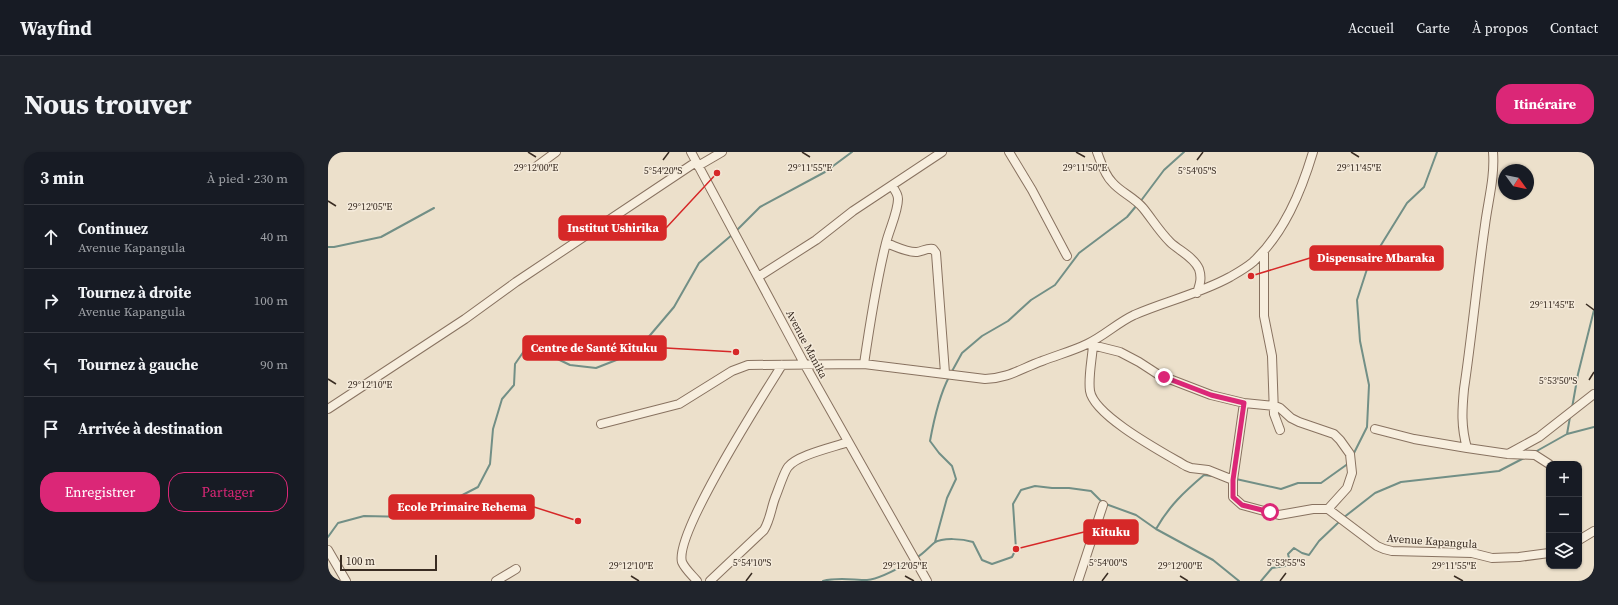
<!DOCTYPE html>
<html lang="fr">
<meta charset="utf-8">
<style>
body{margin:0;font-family:"Source Serif 4",serif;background:#20242c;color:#f1f3f6}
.controls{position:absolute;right:12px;bottom:12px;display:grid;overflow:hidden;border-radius:8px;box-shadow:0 1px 3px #0004}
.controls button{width:36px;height:36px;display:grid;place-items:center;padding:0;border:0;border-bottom:1px solid #363941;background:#171b24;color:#f1f3f6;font:20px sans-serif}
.compass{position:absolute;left:1170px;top:12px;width:36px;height:36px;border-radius:50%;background:#171b24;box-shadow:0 1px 3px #0004;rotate:123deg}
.scale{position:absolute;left:12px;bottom:10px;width:97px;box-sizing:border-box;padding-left:4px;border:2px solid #392c22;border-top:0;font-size:11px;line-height:14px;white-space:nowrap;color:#392c22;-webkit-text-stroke:3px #f4eada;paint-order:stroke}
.stop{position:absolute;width:12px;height:12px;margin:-9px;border:3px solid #db2777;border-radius:50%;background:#fff}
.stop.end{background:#db2777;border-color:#fff;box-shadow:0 1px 4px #0008}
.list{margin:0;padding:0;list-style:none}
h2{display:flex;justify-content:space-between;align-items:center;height:52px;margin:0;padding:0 16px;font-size:17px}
h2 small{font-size:13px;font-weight:400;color:#9ea1a6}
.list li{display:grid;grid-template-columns:26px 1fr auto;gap:12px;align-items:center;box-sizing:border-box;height:64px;padding:0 16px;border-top:1px solid #363941}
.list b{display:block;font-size:15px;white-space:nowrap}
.list p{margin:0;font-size:13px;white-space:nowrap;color:#9ea1a6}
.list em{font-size:13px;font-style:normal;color:#9ea1a6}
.actions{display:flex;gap:8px;padding:12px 16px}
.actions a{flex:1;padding:9px 0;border:1px solid #db2777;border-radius:16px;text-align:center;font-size:14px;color:#db2777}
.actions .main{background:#db2777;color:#fff}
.icon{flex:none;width:22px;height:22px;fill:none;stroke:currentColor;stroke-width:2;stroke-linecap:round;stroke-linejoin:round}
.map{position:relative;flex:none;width:1266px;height:429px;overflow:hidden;border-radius:16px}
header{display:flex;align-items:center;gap:24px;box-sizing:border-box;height:56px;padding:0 20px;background:#171b24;border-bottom:1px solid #363941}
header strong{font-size:19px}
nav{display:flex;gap:22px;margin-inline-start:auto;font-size:14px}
.intro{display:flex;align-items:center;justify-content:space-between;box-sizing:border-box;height:96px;padding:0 24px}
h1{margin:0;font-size:28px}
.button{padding:10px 18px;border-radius:16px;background:#db2777;color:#fff;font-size:14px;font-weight:700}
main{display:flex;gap:24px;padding:0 24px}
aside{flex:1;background:#171b24;border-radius:16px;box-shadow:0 1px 3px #0004}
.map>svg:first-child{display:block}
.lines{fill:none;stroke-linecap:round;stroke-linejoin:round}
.stream{stroke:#728f86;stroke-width:2}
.minor-casing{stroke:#887260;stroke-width:10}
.minor{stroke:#f7eede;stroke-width:8}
.route{stroke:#db2777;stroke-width:5}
.ticks{fill:none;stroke:#392c22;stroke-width:1.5}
.labels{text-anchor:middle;stroke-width:3;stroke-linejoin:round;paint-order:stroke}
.street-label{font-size:11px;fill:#392c22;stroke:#f4eada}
.ticks-label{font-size:10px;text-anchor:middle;fill:#392c22;stroke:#f4eada;stroke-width:3;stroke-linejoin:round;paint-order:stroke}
.leader{fill:none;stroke:#d62828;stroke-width:1.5}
.callout-dot{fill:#d62828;stroke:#f4eada;stroke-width:1.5}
.callout{fill:#d62828;stroke:#d62828;stroke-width:1.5}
.callout-label{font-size:12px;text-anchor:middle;font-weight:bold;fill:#fff}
</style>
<header>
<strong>Wayfind</strong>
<nav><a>Accueil</a><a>Carte</a><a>À propos</a><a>Contact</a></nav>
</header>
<div class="intro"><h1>Nous trouver</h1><a class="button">Itinéraire</a></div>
<main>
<aside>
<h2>3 min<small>À pied · 230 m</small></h2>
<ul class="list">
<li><svg class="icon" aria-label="ahead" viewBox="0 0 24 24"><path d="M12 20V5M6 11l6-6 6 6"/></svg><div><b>Continuez</b><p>Avenue Kapangula</p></div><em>40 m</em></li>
<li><svg class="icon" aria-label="right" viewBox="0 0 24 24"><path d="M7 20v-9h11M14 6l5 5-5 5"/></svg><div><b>Tournez à droite</b><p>Avenue Kapangula</p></div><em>100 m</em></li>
<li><svg class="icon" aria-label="left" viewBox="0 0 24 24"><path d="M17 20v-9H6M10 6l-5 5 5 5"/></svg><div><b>Tournez à gauche</b></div><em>90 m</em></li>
<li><svg class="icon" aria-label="arrive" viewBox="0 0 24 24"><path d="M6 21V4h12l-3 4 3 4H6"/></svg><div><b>Arrivée à destination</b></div></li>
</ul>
<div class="actions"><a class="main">Enregistrer</a><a>Partager</a></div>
</aside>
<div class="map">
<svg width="1266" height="429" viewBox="0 0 1266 429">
<rect width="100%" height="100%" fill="#ece0cb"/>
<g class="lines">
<!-- stream -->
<path class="stream" d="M812 50 836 18 856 0
M408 79 432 55 497 20 524 0
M0 95H6L53 85 106 56
M623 221 634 201 654 184 680 169 703 148 727 133 751 101 799 65 809 53
M1244 256 1250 222 1266 158
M1239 282 1242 265
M1207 300 1239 282 1266 275
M1025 303 1039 275 1041 233 1032 189 1029 148 1040 114 1079 51 1096 35 1109 0
M908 327 953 337 970 331H993L1021 311
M1015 366 1047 341 1073 330 1171 319 1196 306
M828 377C841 354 856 340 876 323L884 324
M0 385 10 371 36 364 82 365 117 352 150 335 162 312 165 277 174 247 186 233 187 212 196 199 215 200 242 213 268 216 296 205 318 188 346 155 371 111 405 82
M607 390 619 346 628 327 624 314 611 301 602 289C606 267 611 244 621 225
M588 406C595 402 600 396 606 391 615 385 635 387 645 390L654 408 664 412 684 405 688 397 685 352 693 338 707 334 724 336H741L763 339 775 351 808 363 828 377 885 408 911 429
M495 429C509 425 525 428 539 428 553 427 573 415 585 408
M933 429 944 416 957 414 962 410 960 402 966 396 974 401 981 403 991 389 1012 369"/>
<!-- minor casing -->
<g class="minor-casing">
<path id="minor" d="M363 0 477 213 599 429
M681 0 704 38 739 104
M769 0C773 10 776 22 784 30 792 40 806 45 815 56 824 67 831 79 842 90 850 98 866 105 871 117 874 126 872 132 869 141
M1165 0C1167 25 1160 49 1157 73 1149 128 1144 183 1136 237 1134 258 1133 275 1139 296L1180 302 1207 303 1221 312
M209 14 228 0
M370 14 394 0
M558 91C567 94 580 101 589 100 595 99 599 96 605 97L608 101 617 221
M936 99V164L944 204 946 262 952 278
M430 125 488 88 525 59 614 0
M760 192 792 200 811 210 831 223 883 243 916 251 947 254 952 256 963 266 971 270 1006 282 1012 288 1022 302 1024 321 1019 336 1000 357
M765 193C764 208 760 225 762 239 766 264 836 301 858 314L863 316 880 318 905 328
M536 212C542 171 548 131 558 91 561 78 570 60 570 47 570 42 567 38 564 34
M916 251 905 328V345L914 353 951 363 985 357H1000L1049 394 1056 397 1064 399 1144 401 1164 406 1191 405 1221 401
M0 257 137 167 188 130 368 10
M273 272 351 252 404 219 420 213 536 212 657 227C681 226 692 217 714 209 729 203 745 199 759 192 776 184 789 171 806 163 838 149 871 142 902 125 909 121 918 116 925 110 956 81 973 40 985 0
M1047 277 1086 287 1139 296
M1180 302 1211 285 1266 242
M1251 388 1266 379
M0 398 18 429
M168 429 188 417
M369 429C364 423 357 417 354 410 346 382 436 242 454 213
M382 429 436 378C442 368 443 357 447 346 450 339 456 320 460 315 469 303 506 295 520 290
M750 429 775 353"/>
</g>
<!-- minor -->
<use href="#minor" class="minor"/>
</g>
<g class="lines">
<!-- route -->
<path class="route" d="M836 225 883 243 916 251 905 328V345L914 353 942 360"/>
</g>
<!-- ticks -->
<path class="ticks" d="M200 0 208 5M474 0 482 5M748 0 757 5M1023 0 1031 5M335 8 341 0M869 8 875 0M0 49 8 54M1258 152 1266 158M0 227 8 232M1261 228 1266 220M303 424 311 429M577 424 586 429M852 424 860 429M1126 424 1135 429M418 429 424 421M774 429 780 421M952 429 958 421"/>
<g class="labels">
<!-- street labels -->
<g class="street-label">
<text transform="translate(479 192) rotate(62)" y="4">Avenue Manika</text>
<text transform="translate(1104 389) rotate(4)" y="4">Avenue Kapangula</text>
</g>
</g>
<g class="ticks-label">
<text x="208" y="19">29°12'00"E</text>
<text x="482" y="19">29°11'55"E</text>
<text x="1031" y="19">29°11'45"E</text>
<text x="757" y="19">29°11'50"E</text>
<text x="335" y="22">5°54'20"S</text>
<text x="869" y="22">5°54'05"S</text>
<text x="42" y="58">29°12'05"E</text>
<text x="1224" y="156">29°11'45"E</text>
<text x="1230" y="232">5°53'50"S</text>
<text x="42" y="236">29°12'10"E</text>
<text x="424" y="414">5°54'10"S</text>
<text x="780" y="414">5°54'00"S</text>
<text x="958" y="414">5°53'55"S</text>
<text x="303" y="417">29°12'10"E</text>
<text x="577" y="417">29°12'05"E</text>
<text x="852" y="417">29°12'00"E</text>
<text x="1126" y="417">29°11'55"E</text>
</g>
<!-- callouts -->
<path class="leader" d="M389 21L338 76M923 124L982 106M408 200L338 196M250 369L206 355M688 397L756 380"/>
<g class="callout-dot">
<circle cx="389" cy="21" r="4"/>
<circle cx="923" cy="124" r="4"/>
<circle cx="408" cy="200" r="4"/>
<circle cx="250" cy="369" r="4"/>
<circle cx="688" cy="397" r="4"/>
</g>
<g class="callout">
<rect x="231" y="64" width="107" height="24" rx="4"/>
<rect x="982" y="94" width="133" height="24" rx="4"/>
<rect x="195" y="184" width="143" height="24" rx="4"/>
<rect x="61" y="343" width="145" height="24" rx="4"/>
<rect x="756" y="368" width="54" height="24" rx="4"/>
</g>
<g class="callout-label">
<text x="285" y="80">Institut Ushirika</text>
<text x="1048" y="110">Dispensaire Mbaraka</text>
<text x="266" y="200">Centre de Santé Kituku</text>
<text x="134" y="359">Ecole Primaire Rehema</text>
<text x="783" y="384">Kituku</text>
</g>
</svg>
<div class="controls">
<button>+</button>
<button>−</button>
<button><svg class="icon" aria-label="layers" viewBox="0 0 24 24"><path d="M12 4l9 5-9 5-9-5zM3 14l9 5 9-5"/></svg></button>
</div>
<svg class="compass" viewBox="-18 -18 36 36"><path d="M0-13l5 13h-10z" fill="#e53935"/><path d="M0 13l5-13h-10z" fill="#9ea1a6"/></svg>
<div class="scale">100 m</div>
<div class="stop" style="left:942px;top:360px"></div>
<div class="stop end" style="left:836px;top:225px"></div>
</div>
</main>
